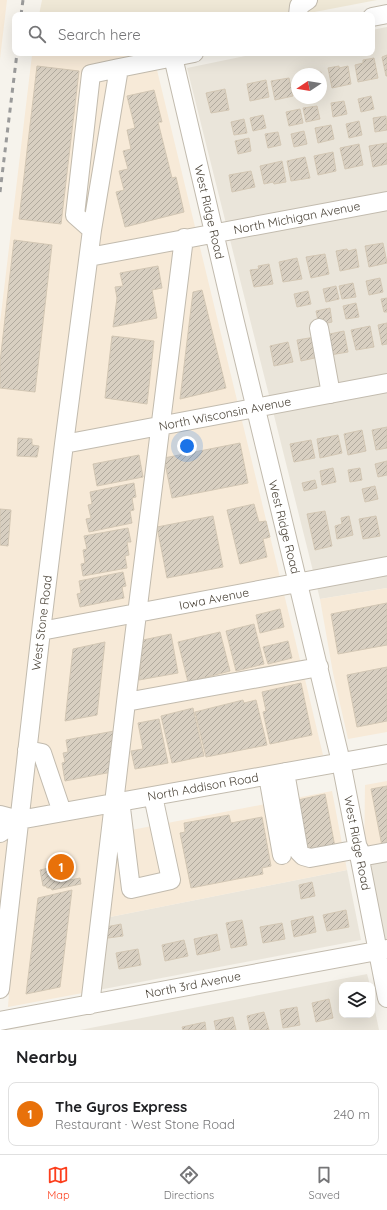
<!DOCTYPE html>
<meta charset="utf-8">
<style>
body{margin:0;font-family:Quicksand,sans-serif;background:#f2f2f2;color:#202124}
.controls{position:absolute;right:12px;bottom:12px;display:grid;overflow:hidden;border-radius:8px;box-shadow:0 4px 16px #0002}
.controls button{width:36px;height:36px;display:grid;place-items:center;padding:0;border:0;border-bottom:1px solid #e0e0e0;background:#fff;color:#202124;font:20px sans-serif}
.compass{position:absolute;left:291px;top:68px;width:36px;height:36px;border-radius:50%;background:#fff;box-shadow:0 4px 16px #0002;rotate:258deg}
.you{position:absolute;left:187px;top:446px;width:14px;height:14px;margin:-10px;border:3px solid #fff;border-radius:50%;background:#1a73e8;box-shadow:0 0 0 6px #1a73e833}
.badge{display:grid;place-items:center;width:26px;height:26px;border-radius:50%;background:#fc3f1d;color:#fff;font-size:13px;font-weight:700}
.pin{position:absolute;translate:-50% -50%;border:2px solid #fff;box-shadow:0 1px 4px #0006}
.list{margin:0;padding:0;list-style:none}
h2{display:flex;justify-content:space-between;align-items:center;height:52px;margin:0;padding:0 16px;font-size:17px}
h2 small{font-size:13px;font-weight:400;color:#757577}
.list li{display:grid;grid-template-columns:26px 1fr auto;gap:12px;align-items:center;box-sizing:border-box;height:64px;margin:0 8px 8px;padding:0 8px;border:1px solid #e0e0e0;border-radius:8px}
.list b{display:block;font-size:15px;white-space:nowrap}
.list p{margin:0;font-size:13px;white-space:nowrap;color:#757577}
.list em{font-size:13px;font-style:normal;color:#757577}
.icon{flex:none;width:22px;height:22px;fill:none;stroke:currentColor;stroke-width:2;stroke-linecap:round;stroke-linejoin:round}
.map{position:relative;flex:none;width:387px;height:1030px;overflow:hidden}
.search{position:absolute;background:#fff;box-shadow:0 4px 16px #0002;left:12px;right:12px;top:12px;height:44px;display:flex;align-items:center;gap:10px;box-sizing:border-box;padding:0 14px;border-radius:8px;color:#757577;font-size:15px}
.sheet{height:124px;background:#fff}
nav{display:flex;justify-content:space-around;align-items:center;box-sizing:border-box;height:56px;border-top:1px solid #e0e0e0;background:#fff;font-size:11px;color:#757577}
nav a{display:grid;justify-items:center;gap:2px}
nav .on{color:#fc3f1d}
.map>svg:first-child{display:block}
.residential{fill:#eae5da;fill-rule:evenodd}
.commercial{fill:#f7ead8}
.education{fill:#efe8d6}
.building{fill:url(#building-hatch);stroke:#d3c7b4}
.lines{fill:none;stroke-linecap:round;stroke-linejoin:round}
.minor-casing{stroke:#c2bbae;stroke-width:20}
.minor{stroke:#fff;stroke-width:18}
.rail{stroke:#9a9a9a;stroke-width:3;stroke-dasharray:5 5;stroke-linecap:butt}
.labels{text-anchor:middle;stroke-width:3;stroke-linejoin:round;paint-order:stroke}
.street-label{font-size:12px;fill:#4b4439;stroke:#fff}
</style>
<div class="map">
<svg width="387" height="1030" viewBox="0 0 387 1030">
<defs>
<pattern id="building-hatch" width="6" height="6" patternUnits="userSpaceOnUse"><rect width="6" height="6" fill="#d8cfc1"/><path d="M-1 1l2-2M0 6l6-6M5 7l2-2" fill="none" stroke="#b1aa9e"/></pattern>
</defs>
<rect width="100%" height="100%" fill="#f6f3ec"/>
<!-- residential -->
<path class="residential" d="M387 27V588L320 599 187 68 260 53H372V30ZM297 74H321V98H297Z
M387 856V978L364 861Z
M347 870 361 940 88 992 105 918Z
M367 974 370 985H342V1015H372V996L379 1030H80Z"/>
<!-- commercial -->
<path class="commercial" d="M0 0H7L0 59Z
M54 53H151L157 70 301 664 124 700 111 800 0 821V323L32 55Z
M387 588V732L348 739 333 673 320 599Z
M304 675 323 755 117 799 128 705Z
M387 781V856L364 861 365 785Z
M332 791 347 870 105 918 116 833Z
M111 806 88 992 8 1007 21 823Z
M16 823 0 963V826Z"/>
<!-- education -->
<path class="education" d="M42 0H377L299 15H39Z"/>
<!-- building -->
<path class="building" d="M387 55V76H386L382 57Z
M374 58 378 78 358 82 355 65 363 63V60Z
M37 66 79 71 61 224 19 219Z
M339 66V68L348 66 351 84 332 88 328 68Z
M312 71V74L321 72 324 89 321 90V74H301Z
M289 78 293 96 275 100 271 81Z
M266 80 269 97 250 101 247 84Z
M225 89 229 110 211 113 206 93Z
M154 90 162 122H158L172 178 176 177 184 212 125 227 116 192 124 190 119 171 128 169 123 151 131 149 127 130 135 128 127 96Z
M371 96 374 109 361 112 358 99Z
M344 101 347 114 333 117 331 103Z
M317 106 320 119 306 122 303 108Z
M300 109 303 123 289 126 286 112Z
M263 115 266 128 253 131 250 118Z
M386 116 387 130 375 132 373 118Z
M244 119 247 133 234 135 231 122Z
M359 121 362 135 349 138 346 124Z
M331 125 334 139 318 143 315 128Z
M304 131 307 144 294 147 291 134Z
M278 132 281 145 268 148 265 134Z
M249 138 251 151 238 154 235 141Z
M387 143V164L373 167 369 146Z
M359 144 363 165 345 169 340 148Z
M333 152 336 171 318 175 314 156Z
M305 157 310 178 291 181 287 161Z
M282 161 286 182 274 184 273 182 264 184 260 166Z
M251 171 255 187 232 192 229 175Z
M14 240 52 245 35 392 0 388V362Z
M383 243 387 263 369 267 365 246Z
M347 249 348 251 356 249 359 267 340 271 336 251Z
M325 254 329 274 311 278 306 257Z
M297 258 302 279 283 282 279 262Z
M269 264 273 284 254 287 250 270 259 269 258 266Z
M158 266 162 288 152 290 157 318 113 327 117 298 115 287 123 286 120 273Z
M380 278 383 292 369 295 366 281Z
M353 283 356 297 342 299 339 286Z
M336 286 339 299 326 302 323 289Z
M202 290 226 388 180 399 193 292Z
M308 291 311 304 297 307 294 294Z
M387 298V312H384L381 299Z
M356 303 359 317 346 319 343 306Z
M330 308 332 322 319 325 316 311Z
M387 323V344L382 345 378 325Z
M370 326 374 347 356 350 351 330Z
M344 331 348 352 330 355 325 335Z
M112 336 154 341 147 404 105 398Z
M315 337 319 357 301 361 297 340Z
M288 342 293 362 274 366 270 346Z
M387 427V448L376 450 372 430Z
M362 430 366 451 348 455 344 434Z
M338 435 342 453 320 458 317 439Z
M18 438 32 439V445L39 446 37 457 17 456Z
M311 440 315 458 294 462 290 444Z
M240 443 248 483 172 498 164 458Z
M139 455 143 477 97 486 93 464Z
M387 461V475L378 477 375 464Z
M333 468 336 482 322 485 320 471Z
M360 468 362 480 350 482 348 470Z
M315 480 317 488 304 491 302 483Z
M134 483 136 497 132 498 134 510 130 511 132 523 89 532 86 519 91 518 88 505 92 504 90 492Z
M375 486 378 499 365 502 362 489Z
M254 504 259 522 266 521 270 537 263 539 267 557 240 564 227 510Z
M0 509 11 510 8 546 0 545Z
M325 511 332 546 315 550 307 514Z
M213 516 223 567 167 578 157 527Z
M349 516 353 535 337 539 335 526 342 524 341 518Z
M376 516 380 536 363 539 359 519Z
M128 528 131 542H127L129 555 125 556 127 568 83 576 81 564 85 563 83 550 87 549 84 536Z
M123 572 126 586 122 587 124 598 80 607 77 594 81 593 79 581Z
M387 603V645L338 654 331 614Z
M280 609 284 627 260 633 256 615Z
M254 624 264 664 236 671 226 631Z
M220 632 230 671 188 682 178 642Z
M171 634 178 673 139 680 143 640Z
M288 641 292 658 268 664 263 647Z
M105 642 97 715 65 721 73 649Z
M387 667V721L357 727 347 675Z
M301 683 312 735 270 744 263 712 266 711 262 692Z
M243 700 244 703 256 700 267 745 206 757 195 712Z
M193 708 204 756 172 763 161 716Z
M159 719 168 763 135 769 131 751 143 749 138 723Z
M114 731 116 743 112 744 114 755 109 756 112 772 65 781 62 763 65 762 63 753 68 752 66 740Z
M387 786V845L382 846 371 789Z
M325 794 335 847 308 852 298 800Z
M229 815 231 823 262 817 271 866 262 868 263 874 191 888 180 833 185 832 184 823Z
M67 864 70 880 80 878 81 884 52 890 51 888H47L46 886H43L40 870Z
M312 882 315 896 301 899 299 885Z
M72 890 60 987 26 994 38 898Z
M346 910 349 927 327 931 323 915Z
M313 916 316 932 294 937 291 921Z
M242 920 247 945 231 948 226 923Z
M282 923 285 939 263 943 260 927Z
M121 924 123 936 108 938 106 927Z
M217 934 220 950 197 955 194 939Z
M184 940 188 956 165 961 162 945Z
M138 949 141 965 119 969 116 953Z
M329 999 333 1018 316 1022 312 1003Z
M297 1007 300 1025 283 1028 280 1010Z
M264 1012 269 1030H250L247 1016Z
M233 1017 236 1030H216L214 1021Z
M205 1022 206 1030H183L182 1027Z"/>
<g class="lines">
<!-- minor casing -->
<g class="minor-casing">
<path id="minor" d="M298 15 299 6 308 0
M372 17 387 14
M173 57 234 318 341 762 387 998
M92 230 75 215 91 74 119 68
M89 257 387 201
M319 328 331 394
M64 444 387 383
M41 631 387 566
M126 702 319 667
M27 750 42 753 62 812
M285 772 299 852 303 856 310 858 359 849
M268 776 282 855
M121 808 131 889 171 880 153 796
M0 815 19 820 387 754
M0 833 19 820
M360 857 387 852
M0 989 41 631 64 444 92 230 119 68 194 53
M90 1005 126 702 184 238
M0 1021 387 949"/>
</g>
<!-- minor -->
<use href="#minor" class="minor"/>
<!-- rail -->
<path class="rail" d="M21 15 23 0
M0 192 17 53"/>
</g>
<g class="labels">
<!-- street labels -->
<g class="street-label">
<text transform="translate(209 212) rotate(77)" y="4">West Ridge Road</text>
<text transform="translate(297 218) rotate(-11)" y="4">North Michigan Avenue</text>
<text transform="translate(225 414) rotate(-11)" y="4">North Wisconsin Avenue</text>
<text transform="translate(284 527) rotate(76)" y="4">West Ridge Road</text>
<text transform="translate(214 599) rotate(-11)" y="4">Iowa Avenue</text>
<text transform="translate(42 623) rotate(-83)" y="4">West Stone Road</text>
<text transform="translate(203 787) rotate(-10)" y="4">North Addison Road</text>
<text transform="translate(357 843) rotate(79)" y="4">West Ridge Road</text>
<text transform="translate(193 985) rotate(-11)" y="4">North 3rd Avenue</text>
</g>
</g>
</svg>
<div class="controls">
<button><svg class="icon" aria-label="layers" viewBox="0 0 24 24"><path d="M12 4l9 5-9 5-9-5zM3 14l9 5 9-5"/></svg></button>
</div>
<svg class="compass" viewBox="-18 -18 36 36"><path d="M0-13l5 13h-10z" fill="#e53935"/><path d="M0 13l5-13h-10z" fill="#757577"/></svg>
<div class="you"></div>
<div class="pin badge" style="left:61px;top:867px;background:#e8710a">1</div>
<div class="search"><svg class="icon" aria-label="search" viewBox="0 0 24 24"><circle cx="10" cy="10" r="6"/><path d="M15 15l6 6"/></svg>Search here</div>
</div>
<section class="sheet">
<h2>Nearby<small></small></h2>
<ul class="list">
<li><span class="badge" style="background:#e8710a">1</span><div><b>The Gyros Express</b><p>Restaurant · West Stone Road</p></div><em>240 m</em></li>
</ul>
</section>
<nav>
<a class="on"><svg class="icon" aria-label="map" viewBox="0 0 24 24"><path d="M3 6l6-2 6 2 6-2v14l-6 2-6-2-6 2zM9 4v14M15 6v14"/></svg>Map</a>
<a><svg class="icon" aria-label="directions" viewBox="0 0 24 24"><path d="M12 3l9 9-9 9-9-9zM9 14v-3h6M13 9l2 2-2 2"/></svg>Directions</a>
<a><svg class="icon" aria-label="saved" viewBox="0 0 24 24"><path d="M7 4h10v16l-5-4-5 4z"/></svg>Saved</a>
</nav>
